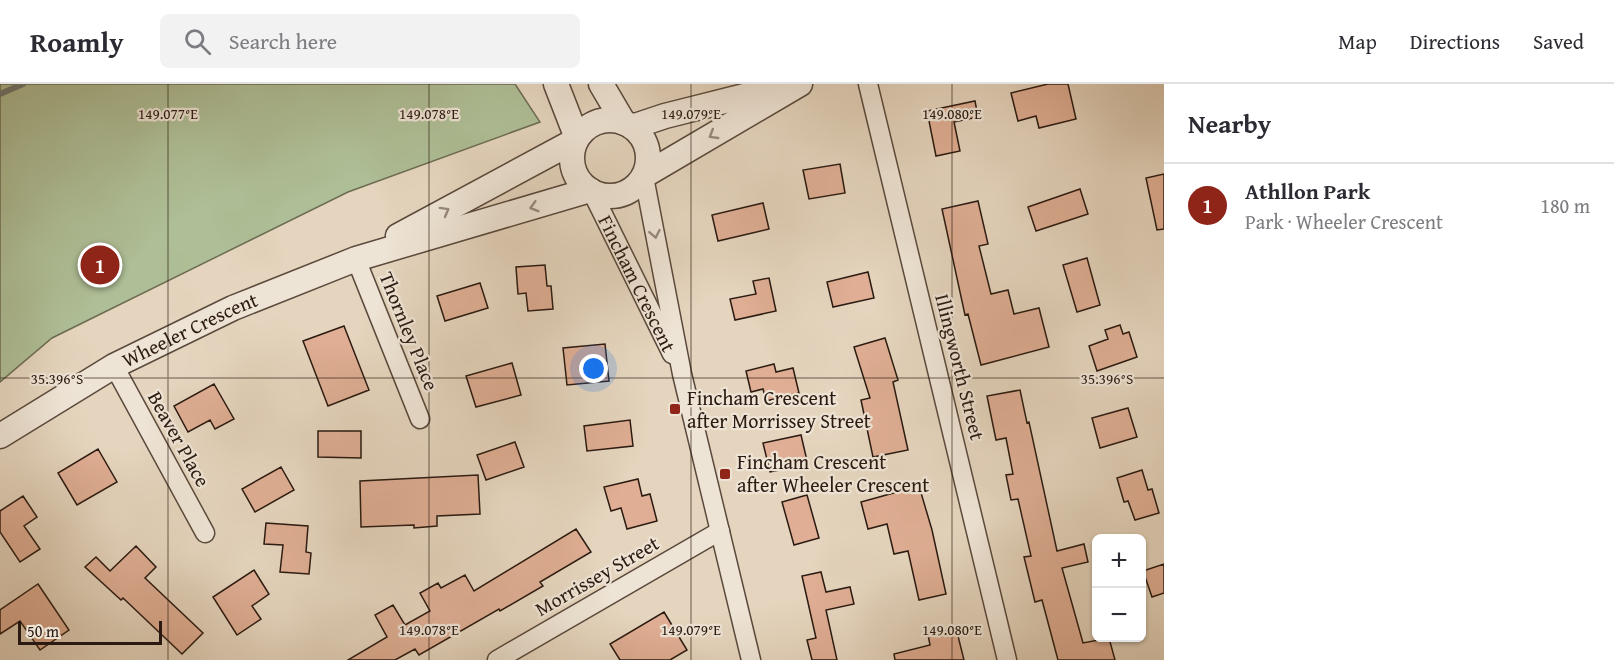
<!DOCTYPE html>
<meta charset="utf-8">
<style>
body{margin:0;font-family:"Gentium Book Plus",serif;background:#f2f2f3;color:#2b2b33}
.controls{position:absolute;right:18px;bottom:18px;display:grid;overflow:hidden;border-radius:9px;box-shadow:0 2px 4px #0004}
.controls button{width:54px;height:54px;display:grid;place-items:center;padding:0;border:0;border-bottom:2px solid #e1e1e2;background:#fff;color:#2b2b33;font:30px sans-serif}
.scale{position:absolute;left:18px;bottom:15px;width:144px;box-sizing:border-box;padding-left:6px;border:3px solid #2b1a11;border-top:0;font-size:16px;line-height:21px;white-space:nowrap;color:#2b1a11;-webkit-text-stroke:4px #eee4d5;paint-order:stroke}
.you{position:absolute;left:594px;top:285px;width:21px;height:21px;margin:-15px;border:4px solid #fff;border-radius:50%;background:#1a73e8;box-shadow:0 0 0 9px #1a73e833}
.badge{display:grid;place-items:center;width:39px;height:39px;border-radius:50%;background:#8f2418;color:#fff;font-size:20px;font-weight:700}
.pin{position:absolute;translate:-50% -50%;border:3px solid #fff;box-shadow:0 2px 6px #0006}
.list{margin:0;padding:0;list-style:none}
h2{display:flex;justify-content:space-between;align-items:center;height:78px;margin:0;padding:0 24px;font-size:26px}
h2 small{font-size:20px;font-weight:400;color:#7c7c81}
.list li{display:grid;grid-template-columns:39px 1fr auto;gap:18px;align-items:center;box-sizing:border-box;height:84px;padding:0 24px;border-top:2px solid #e1e1e2}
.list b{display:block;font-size:22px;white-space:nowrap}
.list p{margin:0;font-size:20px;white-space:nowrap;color:#7c7c81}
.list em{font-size:20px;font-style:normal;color:#7c7c81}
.icon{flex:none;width:33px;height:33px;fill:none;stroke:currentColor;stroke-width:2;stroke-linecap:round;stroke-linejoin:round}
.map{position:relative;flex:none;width:1164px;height:576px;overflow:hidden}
header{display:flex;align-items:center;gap:36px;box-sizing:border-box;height:84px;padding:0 30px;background:#fff;border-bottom:2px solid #e1e1e2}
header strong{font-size:28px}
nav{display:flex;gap:33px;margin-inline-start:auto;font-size:21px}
.search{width:420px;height:54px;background:#f2f2f3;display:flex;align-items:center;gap:15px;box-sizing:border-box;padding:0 21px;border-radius:9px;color:#7c7c81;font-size:22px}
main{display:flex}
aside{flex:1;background:#fff}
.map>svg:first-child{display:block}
.green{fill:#aebe96;stroke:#6c6c54;stroke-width:1.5}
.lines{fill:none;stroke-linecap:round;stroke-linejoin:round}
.stream{stroke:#6b7972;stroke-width:6}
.building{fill:#dfae94;stroke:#2b1a11;stroke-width:1.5}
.minor-casing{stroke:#5a493c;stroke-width:21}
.tertiary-casing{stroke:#5a493c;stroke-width:27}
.minor{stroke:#eee4d5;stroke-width:18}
.tertiary{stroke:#eee4d5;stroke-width:24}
.oneway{stroke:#96897d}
.ticks{fill:none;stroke:#2b1a11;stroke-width:1.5;stroke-opacity:0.45}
.poi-dot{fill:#8f2418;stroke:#eee4d5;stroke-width:2}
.labels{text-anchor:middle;stroke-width:4.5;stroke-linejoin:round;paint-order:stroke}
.street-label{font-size:20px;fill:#2b1a11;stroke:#eee4d5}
.poi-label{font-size:20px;fill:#2b1a11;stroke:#eee4d5;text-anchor:start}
.ticks-label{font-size:15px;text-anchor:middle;fill:#2b1a11;stroke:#eee4d5;stroke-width:4.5;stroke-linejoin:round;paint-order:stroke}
</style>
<header>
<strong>Roamly</strong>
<div class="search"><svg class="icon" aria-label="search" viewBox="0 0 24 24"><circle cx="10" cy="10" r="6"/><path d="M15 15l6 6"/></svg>Search here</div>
<nav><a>Map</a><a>Directions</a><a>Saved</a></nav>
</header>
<main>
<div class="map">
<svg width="1164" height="576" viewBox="0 0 1164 576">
<rect width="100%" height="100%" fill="#e5d5be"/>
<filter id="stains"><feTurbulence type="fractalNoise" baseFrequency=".00333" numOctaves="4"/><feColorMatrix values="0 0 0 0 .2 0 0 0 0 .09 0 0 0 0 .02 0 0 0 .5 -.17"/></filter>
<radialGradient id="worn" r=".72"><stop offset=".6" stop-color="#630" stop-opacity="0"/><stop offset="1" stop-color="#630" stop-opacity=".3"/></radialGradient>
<!-- green -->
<path class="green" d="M0 0H515L540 38 348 108 52 254 0 298Z"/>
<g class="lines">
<!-- stream -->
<path class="stream" d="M0 10 23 0"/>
</g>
<!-- building -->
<path class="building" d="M1048 0H1068L1076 35 1039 44 1036 32 1018 37 1011 9Z
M975 17 978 33 954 38 960 67 936 72 927 27Z
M840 80 845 109 809 115 803 86Z
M1164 90V145L1157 146 1146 94Z
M1080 105 1088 130 1036 147 1028 123Z
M978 117 988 160 979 162 991 210 1008 206 1014 230 1039 224 1049 263 981 281 968 230 965 231 942 125Z
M763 119 769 145 718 157 712 131Z
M1087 174 1100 221 1077 228 1063 181Z
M545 181 547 202H551L553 225 528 227 526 209 518 210 516 183Z
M868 188 874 214 833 223 827 198Z
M769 194 776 227 735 236 730 215 756 210 753 197Z
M480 199 488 224 445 237 437 212Z
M1120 241 1123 250 1129 248 1137 273 1097 287 1089 262 1108 255 1105 246Z
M344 242 369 306 328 322 303 257Z
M885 254 898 296 893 298 908 366 873 373 861 316 870 314 854 263Z
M605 260 609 297 567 301 563 264Z
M512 279 521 311 476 323 466 292Z
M774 280 776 288 793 284 799 309 766 317 763 305 751 308 746 287Z
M214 300 234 335 215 345 210 336 188 348 174 322Z
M1020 306 1027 339 1029 338 1057 467 1084 460 1088 478 1062 484 1083 559 1109 554 1115 576H1058L1042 516 1035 518 1024 473 1031 472 1018 415 1011 416 1006 391 1013 390 1006 354 996 356 987 312Z
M1128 324 1137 353 1100 364 1092 334Z
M630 336 633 362 587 367 584 342Z
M318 347H361V374L318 373Z
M801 351 808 381 770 388 763 359Z
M515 358 524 383 486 396 477 371Z
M98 365 117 398 77 421 58 389Z
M281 383 294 406 255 428 242 405Z
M1142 386 1148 406 1152 405 1159 429 1135 436 1128 417 1124 418 1117 394Z
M478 391 480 430 437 432V442L414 444V441L361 443 360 397Z
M638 395 642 412 650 410 657 437 627 445 621 424 611 427 604 403Z
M919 402 932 446 946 510 919 516 908 467 894 470 887 440 868 445 861 418Z
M807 411 819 454 794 461 782 418Z
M23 412 37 433 24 442 40 465 20 478 0 448V427Z
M266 439 308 442 306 468 311 469 309 490 280 488 283 461 264 460Z
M576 445 591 468 540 498 543 502 500 527 499 525 419 571 415 565 395 576H348L387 553 375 531 393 521 405 541 430 527 420 509 438 499 441 504 465 491 474 507Z
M136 462 156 483 145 494 203 549 182 570 123 514 121 516 85 483 96 473 110 487Z
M1164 480V509L1152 513 1143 487Z
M254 486 269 510 252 522 261 535 237 551 213 513Z
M821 488 826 508 850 503 854 520 826 526 837 576H812L807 556 816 554 802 492Z
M38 500 69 546 40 566 20 537 0 550V526Z
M664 528 687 566 670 576H620L610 560Z
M956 544 964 576H895L894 570 930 561 928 551Z"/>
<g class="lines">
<!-- minor casing -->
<g class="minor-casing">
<g id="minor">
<path d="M868 0 1007 576"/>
<path d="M644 93 682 290 751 576"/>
<path id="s1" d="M592 108 672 270"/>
<path d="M356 175 420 335"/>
<path d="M114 282 205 449"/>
<path d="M497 576 720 447"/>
</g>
</g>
<!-- tertiary casing -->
<g class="tertiary-casing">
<g id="tertiary">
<path d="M556 0 577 54"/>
<path d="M601 0 624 39"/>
<circle cx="610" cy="74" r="38"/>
<path d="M632 43 665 32 780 3"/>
<path d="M645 91 800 0"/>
<path d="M398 152 576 56"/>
<path id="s2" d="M0 352 114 282 233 224 356 175 590 106"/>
</g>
</g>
<!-- minor -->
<use href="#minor" class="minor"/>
<!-- tertiary -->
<use href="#tertiary" class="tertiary"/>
</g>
<!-- one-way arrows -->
<defs><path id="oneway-chevron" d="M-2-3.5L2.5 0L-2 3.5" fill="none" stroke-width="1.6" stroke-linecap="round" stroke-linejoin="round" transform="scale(1.5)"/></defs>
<g class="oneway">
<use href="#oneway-chevron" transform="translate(713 51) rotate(149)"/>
<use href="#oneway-chevron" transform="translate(534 123) rotate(164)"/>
<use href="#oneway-chevron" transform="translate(445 127) rotate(-29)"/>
<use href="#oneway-chevron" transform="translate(655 150) rotate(79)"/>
</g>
<!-- ticks -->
<path class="ticks" d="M168 0V576M429 0V576M691 0V576M952 0V576M0 294H1164"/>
<!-- markers -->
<g class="poi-dot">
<rect x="669" y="319" width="12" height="12" rx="3"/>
<rect x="719" y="384" width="12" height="12" rx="3"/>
</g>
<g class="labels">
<!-- street labels -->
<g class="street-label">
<text dy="7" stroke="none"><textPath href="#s1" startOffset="102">Fincham Crescent</textPath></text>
<text dy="7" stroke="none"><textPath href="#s2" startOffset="218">Wheeler Crescent</textPath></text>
<text transform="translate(409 247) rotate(68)" y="7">Thornley Place</text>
<text transform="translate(960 283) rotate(76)" y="7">Illingworth Street</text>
<text transform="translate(179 355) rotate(61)" y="7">Beaver Place</text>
<text transform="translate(597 492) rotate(-30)" y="7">Morrissey Street</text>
</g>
<!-- poi labels -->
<g class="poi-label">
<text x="687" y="321">Fincham Crescent<tspan x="687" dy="23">after Morrissey Street</tspan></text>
<text x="737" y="385">Fincham Crescent<tspan x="737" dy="23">after Wheeler Crescent</tspan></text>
</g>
</g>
<g class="ticks-label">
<text x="168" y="35">149.077°E</text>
<text x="429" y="35">149.078°E</text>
<text x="691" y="35">149.079°E</text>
<text x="952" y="35">149.080°E</text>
<text x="57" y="300">35.396°S</text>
<text x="1107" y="300">35.396°S</text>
<text x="429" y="551">149.078°E</text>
<text x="691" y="551">149.079°E</text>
<text x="952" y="551">149.080°E</text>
</g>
<rect width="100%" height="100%" filter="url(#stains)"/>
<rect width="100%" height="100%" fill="url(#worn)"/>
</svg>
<div class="controls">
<button>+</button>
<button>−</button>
</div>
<div class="scale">50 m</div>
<div class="you"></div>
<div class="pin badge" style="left:100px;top:181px">1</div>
</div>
<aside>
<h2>Nearby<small></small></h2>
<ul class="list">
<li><span class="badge">1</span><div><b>Athllon Park</b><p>Park · Wheeler Crescent</p></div><em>180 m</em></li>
</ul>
</aside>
</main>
